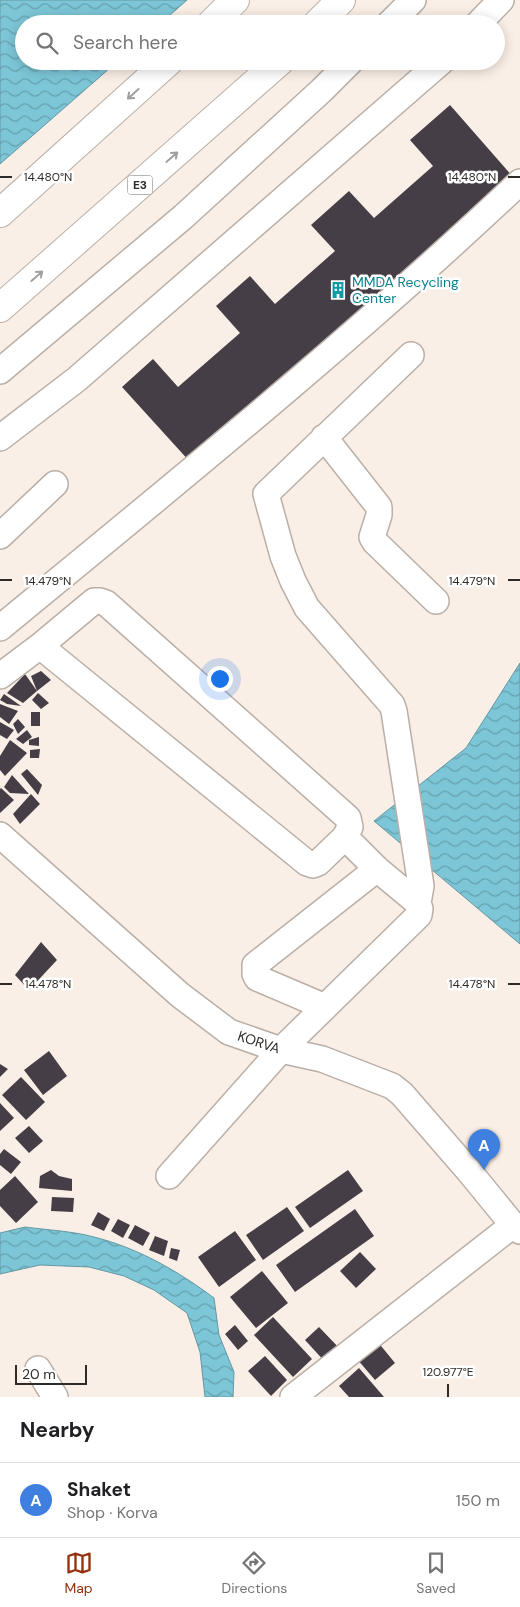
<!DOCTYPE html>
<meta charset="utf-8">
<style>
body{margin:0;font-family:"DM Sans",sans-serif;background:#f6f6f6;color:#202124}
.scale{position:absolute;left:15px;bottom:12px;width:72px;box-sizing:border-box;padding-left:5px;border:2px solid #2e2a27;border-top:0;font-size:14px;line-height:18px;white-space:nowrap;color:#2e2a27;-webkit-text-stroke:4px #fff;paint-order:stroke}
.you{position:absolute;left:219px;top:678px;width:18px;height:18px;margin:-12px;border:4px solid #fff;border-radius:50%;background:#1a73e8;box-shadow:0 0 0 8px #1a73e833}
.badge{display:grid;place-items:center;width:32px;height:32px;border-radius:50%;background:#952f0c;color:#fff;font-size:16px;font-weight:700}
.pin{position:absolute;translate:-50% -41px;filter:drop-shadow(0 1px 2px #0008)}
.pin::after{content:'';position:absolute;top:26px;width:18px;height:15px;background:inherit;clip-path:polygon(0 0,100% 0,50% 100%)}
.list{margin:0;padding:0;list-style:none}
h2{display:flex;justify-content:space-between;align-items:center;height:65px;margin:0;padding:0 20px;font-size:21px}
h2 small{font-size:16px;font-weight:400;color:#757577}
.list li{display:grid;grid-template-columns:32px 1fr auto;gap:15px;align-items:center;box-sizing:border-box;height:75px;padding:0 20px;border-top:1px solid #e0e0e0}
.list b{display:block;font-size:19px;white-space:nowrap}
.list p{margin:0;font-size:16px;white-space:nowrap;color:#757577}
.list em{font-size:16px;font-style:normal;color:#757577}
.icon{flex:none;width:28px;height:28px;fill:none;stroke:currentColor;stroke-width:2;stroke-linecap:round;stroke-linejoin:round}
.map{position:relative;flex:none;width:520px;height:1397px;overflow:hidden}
.search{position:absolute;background:#fff;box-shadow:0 2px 12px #0003;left:15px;right:15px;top:15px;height:55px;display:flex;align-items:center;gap:12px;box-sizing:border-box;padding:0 18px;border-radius:28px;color:#757577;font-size:19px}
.sheet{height:140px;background:#fff}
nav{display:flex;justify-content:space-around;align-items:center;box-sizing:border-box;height:70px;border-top:1px solid #e0e0e0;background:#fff;font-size:14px;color:#757577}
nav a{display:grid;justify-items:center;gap:2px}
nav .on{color:#952f0c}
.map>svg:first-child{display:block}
.water{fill:url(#water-waves);stroke:#6597a2}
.building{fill:#453e46}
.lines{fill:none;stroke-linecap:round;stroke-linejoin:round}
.minor-casing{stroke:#baafa7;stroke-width:28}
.highway-casing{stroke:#baafa7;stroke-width:30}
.minor{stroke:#fff;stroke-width:25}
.highway{stroke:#fff;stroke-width:28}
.oneway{stroke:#a19f9e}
.ticks{fill:none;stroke:#2e2a27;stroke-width:2}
.labels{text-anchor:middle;stroke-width:5;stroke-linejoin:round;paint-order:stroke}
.shield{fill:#fff;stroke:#6d6a68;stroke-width:1}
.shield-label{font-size:12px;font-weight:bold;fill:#2e2a27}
.culture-label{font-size:14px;fill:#0d838f;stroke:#fff;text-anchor:start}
.street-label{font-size:14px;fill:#2e2a27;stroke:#fff}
.ticks-label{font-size:12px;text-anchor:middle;fill:#2e2a27;stroke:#fff;stroke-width:5;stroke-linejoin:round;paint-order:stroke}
</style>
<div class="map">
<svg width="520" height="1397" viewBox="0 0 520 1397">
<defs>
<pattern id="water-waves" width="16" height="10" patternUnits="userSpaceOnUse" patternTransform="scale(1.25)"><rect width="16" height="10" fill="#7cc6d7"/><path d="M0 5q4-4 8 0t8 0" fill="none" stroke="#66a1ae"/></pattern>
</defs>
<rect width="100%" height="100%" fill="#faefe6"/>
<!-- water -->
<path class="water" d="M0 0H187L160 24H24V61H118L0 164Z
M520 663V944L374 821 466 748Z
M25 1227C47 1230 72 1231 94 1237 138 1248 178 1271 214 1298L219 1335 234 1372 233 1397H205L200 1352 187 1313 154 1290 124 1276 89 1267 40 1265 0 1274V1233Z"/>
<!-- building -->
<path class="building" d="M450 105 514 178 191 463 122 387 153 359 178 387 240 333 216 306 250 276 275 304 335 251 311 225 349 191 374 218 433 166 410 140Z
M41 671 51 680 37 691 31 676Z
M25 674 37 691 23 703 7 693Z
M38 693 49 703 41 709 32 700Z
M4 694 21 706 7 704 0 700Z
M0 704 18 711 9 724 0 717Z
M31 712H40V726H31Z
M18 719 25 727 18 734 13 724Z
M0 722 14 730 7 739 0 735Z
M27 730 32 737 23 744 16 739Z
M39 737V746L29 745V740Z
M10 740 27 753 5 776 0 770V756Z
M40 749 39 758H30V750Z
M27 769 42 785 38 795 21 774Z
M12 775 29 794 10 793 4 787Z
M1 788 14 800 0 813V789Z
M31 794 40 804 20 824 13 814Z
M41 942 57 960 29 990 15 975Z
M49 1051 67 1076 43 1095 24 1070Z
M0 1064 8 1069 0 1077Z
M21 1077 45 1102 26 1120 2 1095Z
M0 1103 14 1118 0 1131Z
M29 1126 43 1141 29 1153 15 1138Z
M4 1149 21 1162 11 1174 0 1165V1154Z
M51 1170 59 1176 72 1179V1191L39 1188 40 1176Z
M348 1170 363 1191 310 1228 295 1207Z
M15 1176 38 1202 16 1223 0 1206V1190Z
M52 1197 74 1198 73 1212 51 1211Z
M287 1207 304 1231 263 1260 246 1235Z
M355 1209 374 1236 295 1292 276 1265Z
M98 1212 110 1219 104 1231 91 1225Z
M118 1219 130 1225 123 1238 111 1231Z
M135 1225 150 1233 143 1246 128 1238Z
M235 1231 256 1260 219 1287 198 1257Z
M155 1236 168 1241 164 1256 149 1250Z
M171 1248 180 1250 177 1261 169 1258Z
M360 1252 376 1269 356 1288 340 1271Z
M262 1271 288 1303 256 1328 230 1297Z
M273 1317 312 1359 293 1377 254 1335Z
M235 1325 248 1341 238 1350 225 1334Z
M319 1327 341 1350 327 1364 305 1340Z
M377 1341 395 1363 375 1380 357 1359Z
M265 1356 287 1380 271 1396 248 1371Z
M359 1368 384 1397H349L339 1386Z"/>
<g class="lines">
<!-- minor casing -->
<g class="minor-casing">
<path id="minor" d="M389 24 413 0
M478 24 501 0
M411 355 266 494 283 556 293 581 307 608 392 705 394 711 421 886 418 903
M0 371 183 217 322 90 351 61
M324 437 379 507V515L372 537 375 542 436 601
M0 438 77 379 442 61
M0 536 55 484
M0 628C176 483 354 339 520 182
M40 646 94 601H100L106 603 348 818 350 827 345 837
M0 676 40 646 307 863 313 865 318 863 345 837 377 869 418 903 420 909 419 915 281 1050 169 1176
M0 835 180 995 229 1032 281 1050 322 1059 392 1086 402 1094 468 1170 513 1225 520 1231
M325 1007 257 978 255 974V965L377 869
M38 1369 55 1397
M293 1397 513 1225"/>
</g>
<!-- highway casing -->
<g class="highway-casing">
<path id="highway" d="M211 24 235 0
M317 24 341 0
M0 213 169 61
M0 308 280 61"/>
</g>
<!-- minor -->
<use href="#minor" class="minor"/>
<!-- highway -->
<use href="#highway" class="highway"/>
</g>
<!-- one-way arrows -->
<defs><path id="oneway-shaft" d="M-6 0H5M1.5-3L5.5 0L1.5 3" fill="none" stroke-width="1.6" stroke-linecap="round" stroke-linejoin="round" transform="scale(1.25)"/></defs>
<g class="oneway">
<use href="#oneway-shaft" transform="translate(133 94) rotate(138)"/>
<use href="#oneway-shaft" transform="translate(172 157) rotate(-41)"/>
<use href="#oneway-shaft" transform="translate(37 276) rotate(-41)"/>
</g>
<!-- ticks -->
<path class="ticks" d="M0 177H12M508 177H520M0 580H12M508 580H520M0 984H12M508 984H520M448 1384V1397"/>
<!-- icons -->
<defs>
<g id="building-bare" transform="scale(1.35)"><path d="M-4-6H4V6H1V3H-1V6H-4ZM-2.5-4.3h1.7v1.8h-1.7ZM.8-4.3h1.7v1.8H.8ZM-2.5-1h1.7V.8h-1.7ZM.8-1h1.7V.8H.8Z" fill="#0f9aa8" stroke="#fff" stroke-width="2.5" paint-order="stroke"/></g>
</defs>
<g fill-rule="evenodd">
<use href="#building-bare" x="338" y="290"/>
</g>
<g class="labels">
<!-- shield labels -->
<rect class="shield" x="127.5" y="175.5" width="25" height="19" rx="4"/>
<g class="shield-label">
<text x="140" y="189">E3</text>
</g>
<!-- culture labels -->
<g class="culture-label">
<text x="352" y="287">MMDA Recycling<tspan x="352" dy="16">Center</tspan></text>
</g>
<!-- street labels -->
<g class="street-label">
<text transform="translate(259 1042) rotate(18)" y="5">KORVA</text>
</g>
</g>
<g class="ticks-label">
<text x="48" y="181">14.480°N</text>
<text x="472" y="181">14.480°N</text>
<text x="48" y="585">14.479°N</text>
<text x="472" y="585">14.479°N</text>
<text x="48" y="988">14.478°N</text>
<text x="472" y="988">14.478°N</text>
<text x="448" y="1376">120.977°E</text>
</g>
</svg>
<div class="scale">20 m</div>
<div class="you"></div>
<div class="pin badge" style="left:484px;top:1170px;background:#3f7fe0">A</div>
<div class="search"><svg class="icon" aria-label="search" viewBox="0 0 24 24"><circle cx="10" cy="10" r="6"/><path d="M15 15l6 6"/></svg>Search here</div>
</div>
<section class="sheet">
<h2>Nearby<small></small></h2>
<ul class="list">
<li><span class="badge" style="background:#3f7fe0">A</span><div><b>Shaket</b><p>Shop · Korva</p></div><em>150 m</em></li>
</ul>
</section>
<nav>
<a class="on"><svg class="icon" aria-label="map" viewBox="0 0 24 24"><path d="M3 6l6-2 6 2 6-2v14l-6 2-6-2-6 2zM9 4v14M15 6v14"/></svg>Map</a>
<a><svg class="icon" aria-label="directions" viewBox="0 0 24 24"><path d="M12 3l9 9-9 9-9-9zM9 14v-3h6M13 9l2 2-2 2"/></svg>Directions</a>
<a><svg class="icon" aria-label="saved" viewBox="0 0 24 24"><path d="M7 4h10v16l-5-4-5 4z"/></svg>Saved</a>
</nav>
